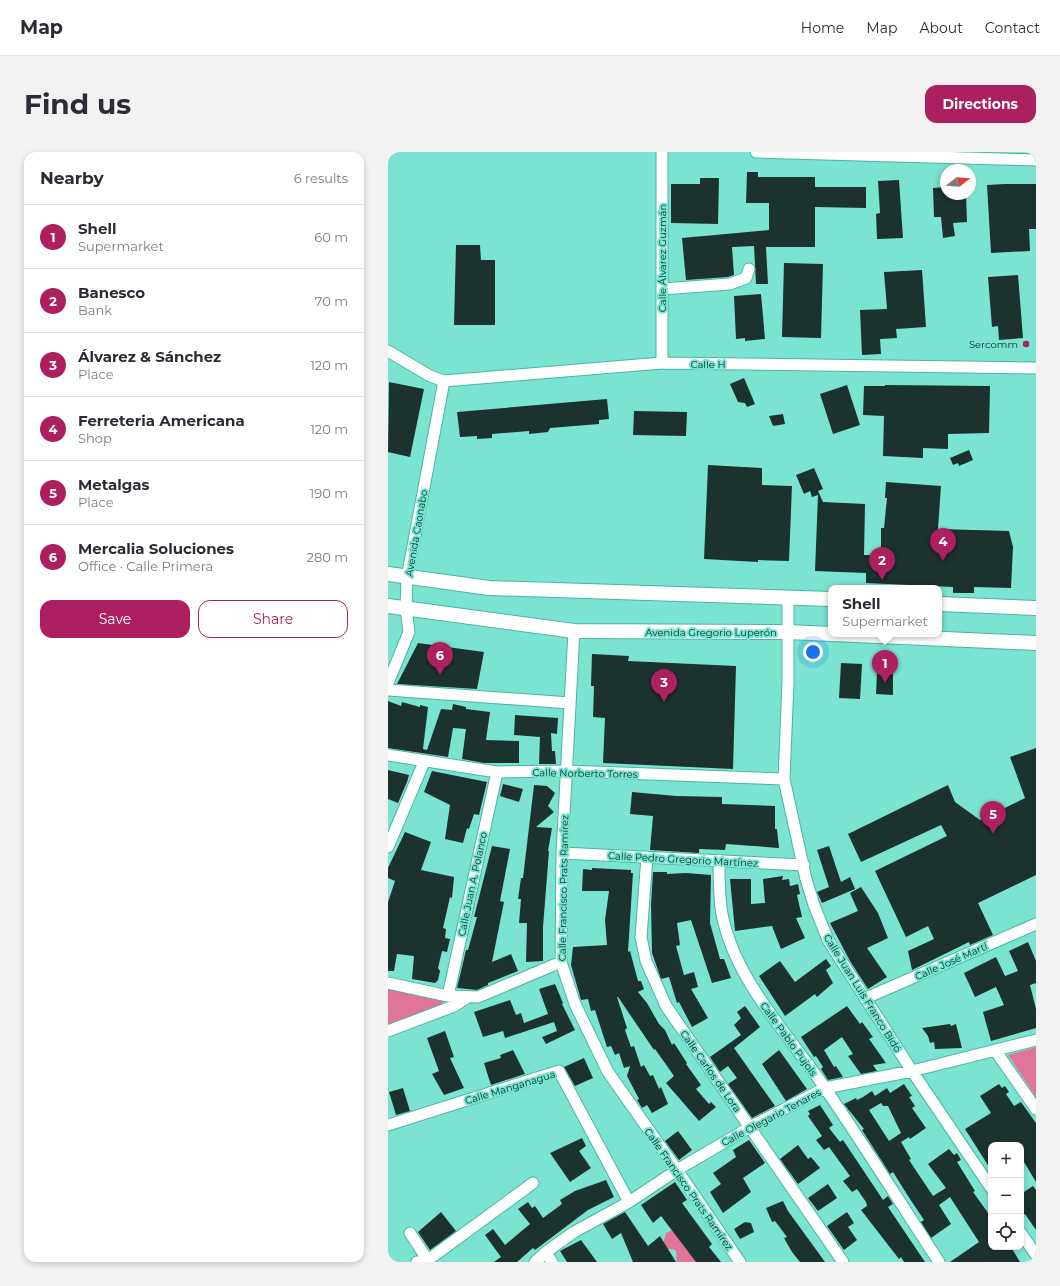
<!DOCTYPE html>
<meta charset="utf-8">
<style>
body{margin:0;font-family:Montserrat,sans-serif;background:#f2f2f3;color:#2b2b33}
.controls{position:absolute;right:12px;bottom:12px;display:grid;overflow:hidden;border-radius:8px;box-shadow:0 2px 6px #0003}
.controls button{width:36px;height:36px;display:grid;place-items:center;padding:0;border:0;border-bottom:1px solid #e1e1e2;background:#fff;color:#2b2b33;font:20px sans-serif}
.compass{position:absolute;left:552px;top:12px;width:36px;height:36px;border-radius:50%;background:#fff;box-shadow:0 2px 6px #0003;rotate:73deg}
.you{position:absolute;left:425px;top:500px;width:14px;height:14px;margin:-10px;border:3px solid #fff;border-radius:50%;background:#1a73e8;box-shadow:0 0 0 6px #1a73e833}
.badge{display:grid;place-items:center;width:26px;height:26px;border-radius:50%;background:#ad205f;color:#fff;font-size:13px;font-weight:700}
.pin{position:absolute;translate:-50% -33px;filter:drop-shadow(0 1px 2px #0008)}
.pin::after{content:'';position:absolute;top:21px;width:14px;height:12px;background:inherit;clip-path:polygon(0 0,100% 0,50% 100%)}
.popup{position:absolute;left:440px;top:433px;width:114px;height:52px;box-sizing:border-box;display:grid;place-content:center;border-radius:8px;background:#fff;filter:drop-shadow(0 1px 3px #0005);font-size:13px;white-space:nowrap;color:#7c7c81}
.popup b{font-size:15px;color:#2b2b33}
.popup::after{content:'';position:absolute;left:50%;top:100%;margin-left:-8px;border:8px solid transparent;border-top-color:#fff}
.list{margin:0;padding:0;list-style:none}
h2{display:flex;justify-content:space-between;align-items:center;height:52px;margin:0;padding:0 16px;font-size:17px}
h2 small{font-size:13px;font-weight:400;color:#7c7c81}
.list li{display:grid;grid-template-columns:26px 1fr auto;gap:12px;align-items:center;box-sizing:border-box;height:64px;padding:0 16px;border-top:1px solid #e1e1e2}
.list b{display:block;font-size:15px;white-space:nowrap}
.list p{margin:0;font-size:13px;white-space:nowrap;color:#7c7c81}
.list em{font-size:13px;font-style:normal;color:#7c7c81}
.actions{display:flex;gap:8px;padding:12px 16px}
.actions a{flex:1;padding:9px 0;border:1px solid #ad205f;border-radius:12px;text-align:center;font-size:14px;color:#ad205f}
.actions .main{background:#ad205f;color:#fff}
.icon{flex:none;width:22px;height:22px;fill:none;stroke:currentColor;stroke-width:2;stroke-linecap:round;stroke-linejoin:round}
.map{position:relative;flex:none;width:648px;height:1110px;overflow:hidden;border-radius:12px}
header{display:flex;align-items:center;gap:24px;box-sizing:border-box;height:56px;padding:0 20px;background:#fff;border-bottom:1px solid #e1e1e2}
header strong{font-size:19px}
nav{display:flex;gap:22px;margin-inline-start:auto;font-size:14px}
.intro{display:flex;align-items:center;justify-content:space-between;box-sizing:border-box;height:96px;padding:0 24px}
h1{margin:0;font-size:28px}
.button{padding:10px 18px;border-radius:12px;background:#ad205f;color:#fff;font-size:14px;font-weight:700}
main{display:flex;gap:24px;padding:0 24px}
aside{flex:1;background:#fff;border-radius:12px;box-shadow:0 2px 6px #0003}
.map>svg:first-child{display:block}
.green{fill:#e17599}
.building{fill:#1c322e;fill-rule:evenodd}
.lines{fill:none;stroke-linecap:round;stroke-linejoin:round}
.minor-casing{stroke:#4ab5a3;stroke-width:13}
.major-casing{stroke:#4ab5a3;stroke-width:16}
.minor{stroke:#fff;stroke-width:11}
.major{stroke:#fff;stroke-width:14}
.poi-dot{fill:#ad205f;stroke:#7be4d0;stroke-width:1.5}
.labels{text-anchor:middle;stroke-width:4;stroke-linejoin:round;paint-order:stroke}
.street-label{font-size:10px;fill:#01322b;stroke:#7be4d0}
.poi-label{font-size:10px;fill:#01322b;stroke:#7be4d0;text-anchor:end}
</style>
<header>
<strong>Map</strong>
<nav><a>Home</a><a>Map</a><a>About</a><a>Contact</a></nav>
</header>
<div class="intro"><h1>Find us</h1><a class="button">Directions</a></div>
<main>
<aside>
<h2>Nearby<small>6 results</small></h2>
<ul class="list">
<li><span class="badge">1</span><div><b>Shell</b><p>Supermarket</p></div><em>60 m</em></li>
<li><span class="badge">2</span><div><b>Banesco</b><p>Bank</p></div><em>70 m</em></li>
<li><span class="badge">3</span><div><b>Álvarez &amp; Sánchez</b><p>Place</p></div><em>120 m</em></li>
<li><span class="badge">4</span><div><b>Ferreteria Americana</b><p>Shop</p></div><em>120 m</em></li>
<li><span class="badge">5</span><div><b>Metalgas</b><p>Place</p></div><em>190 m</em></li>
<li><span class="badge">6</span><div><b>Mercalia Soluciones</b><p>Office · Calle Primera</p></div><em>280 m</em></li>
</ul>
<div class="actions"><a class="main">Save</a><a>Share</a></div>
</aside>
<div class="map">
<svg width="648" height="1110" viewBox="0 0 648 1110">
<rect width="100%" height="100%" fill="#7be4d0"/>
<!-- green -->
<path class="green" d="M0 837 56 848 53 854 0 873Z
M648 895V945L620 903Z
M286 1077 302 1090 308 1110H289L288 1099 285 1097H278L275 1091 278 1081Z"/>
<!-- building -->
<path class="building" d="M359 20H370V25H427V35H478V56L427 55V95H378L380 132H368L366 94 344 95 346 123 340 125 298 128 294 86 381 78V51H358Z
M312 26H331L330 72 283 71V32H312Z
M511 28 515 86 489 87 488 62 492 61 490 29Z
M617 32H648V77H641L642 99 603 101 599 33Z
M558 35V42H578L579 70 565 71 567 84 555 86 553 65H546L545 36Z
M68 93H92L93 108H107V173H66Z
M396 111 435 112 433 186 394 185Z
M534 118 538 175 508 177 509 186 492 187 493 202 474 203 472 158 499 157 496 120Z
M630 123 635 186 611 188 610 174 604 175 600 125Z
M373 142 377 187 357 189V186L348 187 346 144Z
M356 226 367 252 359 255 357 251 350 250 342 232Z
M1 230 36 237 22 305 0 300Z
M459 233 472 273 445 282 432 242Z
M497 233 602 234 601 281 560 282V297L535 296V306L495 304 496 264 475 263 476 234H497Z
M219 247 221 267 211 268V272L162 276 160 280 141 282V279L104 282V286L89 287V284L72 285 69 260Z
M246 259 299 260 298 284 245 283Z
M395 262 397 272 385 274 381 264Z
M581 298 585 308 571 314 570 311 565 313 562 306Z
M320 313 374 316V333L404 334 401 409 370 408V410L316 407Z
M426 316 435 337 430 339 435 350 477 352 476 403H493V376H496L499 346H497L498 330 553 334 550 377 621 379 625 395 623 436 586 435V441H565V435L478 431V421L427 419 430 343 424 345 422 339 416 342 408 323Z
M30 491 96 500 89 537 9 532Z
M204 502 241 504 240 509 348 514 345 617 215 611 217 566 205 565 206 534H203Z
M453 511 474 512 472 547 451 546Z
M489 519H505V543L488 542Z
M0 549 13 554 14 550 32 555V553L40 555 35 597 39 598 53 557 64 558 65 552 78 555V557L102 560 98 588 131 589V611H96L74 607 78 577 65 576 60 605 0 596Z
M127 563 170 566 169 582 163 581 164 599H167L168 612H151L152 585 126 583Z
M648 596V723L590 751 605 783 582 793 581 790 524 818 520 799 546 787 540 774 518 785 487 719 559 684 553 673 473 710 460 682 560 633 567 650 592 668 637 646 622 605Z
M0 618 21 623 19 630 10 651 0 647Z
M44 619 99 630 91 663 86 662 81 677 79 676 75 691 57 687 62 653 36 640Z
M115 632 135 637 131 650 112 644Z
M146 633 159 634 167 641 160 654 166 660 148 675 164 676 160 699H161L155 775V809L138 810 139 771H131L133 747H130L133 726H135Z
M244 640 288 644 334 645V652L387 654V677H389L391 696 338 692 337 698 311 697V701L262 698 265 664 242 662Z
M17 680 43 690 33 718 66 725 64 746 62 745 55 776 58 777 57 786 62 787 59 800 54 799 50 816 52 819 50 828 47 831 24 827 26 804 9 802 6 819H0V750L7 729 0 726V716Z
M104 694 122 697 112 749 116 750 104 810 123 802 130 819 100 831V833L89 838 69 836 78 798H80L89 765H86Z
M441 694 453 730 462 725 467 737 434 751 429 740 441 735 429 698Z
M204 716 243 718V721H245L240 800 242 799 250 829H253L256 837 250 840 259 851 271 872 277 878 284 893 286 891 299 911 298 912 313 933 308 937 321 952 323 950 328 955 311 969 278 931 286 924 267 897 266 898 230 845H229L239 876 237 878 243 895 246 894 253 915 256 913 262 924 265 923 271 937 273 935 280 952 264 961 259 953 254 956 249 948 251 947 239 924 242 914 236 916 231 901 227 903 223 894 219 895 207 858 203 859 200 847 193 848 183 813 185 795 219 793 217 768 221 739H194L195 717 204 718Z
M265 720H279V722L298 721 323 723 322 771 332 807H336L343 826 324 831 303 768 289 771 292 793 288 794 296 823 306 820 310 835 303 837 320 866 304 875 291 850 289 851 281 825 273 827 264 801 263 753Z
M395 724 394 728 401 727 402 734 410 732 412 742 409 743 414 765 408 766 417 786 393 797 384 774 347 779 342 727H363V752L377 751 375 727Z
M473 735 490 761 500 786 479 796 499 825 480 837 462 809 442 771 470 759 462 741Z
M640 790 648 809V831L642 833 648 857V876L603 889 595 860 616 853 608 835 587 845 576 821 608 805 617 824 630 819 621 799Z
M438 807 443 814 438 818 445 831 429 845 427 842 397 864 371 824 392 809 407 830Z
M167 832 175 851 174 852 187 878 158 892 154 885 169 879 166 870 117 886 115 879 95 885 86 860 122 848 128 863 133 861 136 871 160 862 151 837Z
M357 854 372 875 346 896 387 954 364 966 340 932 349 926 340 914 332 920 322 905 353 883 346 873 353 866 349 860Z
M459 854 472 872 474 870 485 885 481 887 498 911 485 913 489 919 473 922 460 904 465 902 454 885 436 898 446 915 448 914 455 925 440 928 433 917 435 915 428 904 426 905 413 885Z
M562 872 563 874 568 872 574 896 547 897 546 890 542 891 540 884 534 876Z
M57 879 66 905 62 906 76 936 56 943 44 922 51 919 39 886Z
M125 898 137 922 103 933 96 911 113 906 112 903Z
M391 898 419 937 398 949 374 912Z
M196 906 205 926 187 934 176 915Z
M516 932 524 944 521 945 527 954 524 956 538 976 522 987 521 985 513 990 523 1007 521 1008 545 1044 558 1036 540 1012 561 997 566 1003 569 1001 573 1008 569 1010 587 1039 585 1040 603 1065V1095H623L632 1110H562L591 1090 571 1059 562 1045 551 1053 563 1072 543 1086 533 1070 536 1068 520 1044 505 1020 502 1022 474 978 476 977 456 952 468 946 469 948 475 945 484 939 487 944 499 936 502 941ZM493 951 495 954H500L513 981 501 989 481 958Z
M611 932 614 936 617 934 621 940 618 942 626 954 633 950 648 971V1030L633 1005V993H603V1018L577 977 603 961 592 944Z
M15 936 22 959 8 963 1 940Z
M432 953 445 973 441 976 452 990 455 988 495 1048 500 1044 505 1052 500 1055 537 1110H516L513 1105 511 1107 473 1058 479 1054 478 1050 469 1037 464 1040 455 1029 462 1024 441 995 436 998 428 988 434 984 420 964 422 962 420 959Z
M290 979 304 998 291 1008 277 989Z
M194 986 198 994 191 999 203 1016 182 1030 162 1001Z
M361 988 377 1011 355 1026 363 1040 335 1061 322 1040 333 1032 325 1021 348 1005 345 998Z
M410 993 420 1007 423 1005 432 1016 410 1032 392 1007Z
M218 1028 226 1045 200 1058 147 1098 145 1096 129 1110H106L113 1105 97 1083 105 1077 117 1093 130 1082 142 1072 130 1057 140 1050 144 1056 147 1054 155 1066 174 1052 172 1048 187 1039Z
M287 1030 299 1048 294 1051 324 1092 321 1095 333 1110H308L273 1064 265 1071 253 1053Z
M440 1032 449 1046 430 1059 420 1046Z
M645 1034 648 1038V1078L637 1062 633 1065V1042Z
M395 1049 400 1059 437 1110H412L404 1100 396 1086 399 1085 387 1069 384 1070 378 1056Z
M53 1060 68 1079 42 1098 30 1080Z
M237 1060 260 1094 272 1084 288 1110H245L233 1081 224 1087 215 1072Z
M459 1060 466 1071 460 1075 469 1088 456 1098 439 1074Z
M357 1070 363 1071 366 1080 352 1087 346 1077Z
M193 1088 209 1110H179L172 1099Z"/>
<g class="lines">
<!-- minor casing -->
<g class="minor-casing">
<path id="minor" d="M368 0 648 8
M274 137 342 132 358 126 361 117
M0 199 42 224 56 229 274 211 648 216
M274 211V0
M400 445V530L396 627 418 727 426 753 440 788 524 919 603 1036
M186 479 174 701 173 810 187 852 220 920 289 1018 352 1110
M0 531 21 480 18 457 19 426 56 229
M0 538 182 551
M0 603 109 620 178 619 396 627
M0 695 36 610
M174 701 416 713
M259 705 253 785 258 809 278 854 455 1110
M331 708C331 726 331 745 334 762 347 829 400 881 437 936 476 993 513 1052 551 1110
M0 831 60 844 90 845 173 810
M60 844 109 620
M478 846 648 772
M0 879 66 854 80 845
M607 898 648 957
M0 973 171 919 241 1050
M22 1081 41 1110
M633 1081 648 1103
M158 1100 164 1110
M29 1110 40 1108 145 1031
M147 1110 158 1100 186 1080 241 1050 289 1018 362 975 437 936 524 919 648 888"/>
</g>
<!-- major casing -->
<g class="major-casing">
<path id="major" d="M0 422 101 436 443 447
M551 452 648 456
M0 454 186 479 400 480 648 491"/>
</g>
<!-- minor -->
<use href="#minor" class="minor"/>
<!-- major -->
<use href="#major" class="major"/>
</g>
<!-- markers -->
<circle class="poi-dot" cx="638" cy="192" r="4"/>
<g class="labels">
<!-- street labels -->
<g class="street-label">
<text transform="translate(274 106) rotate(-90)" y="4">Calle Álvarez Guzmán</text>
<text x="320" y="216">Calle H</text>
<text transform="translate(28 381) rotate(-80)" y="4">Avenida Caonabo</text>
<text x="323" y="484">Avenida Gregorio Luperón</text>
<text transform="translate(197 621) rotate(1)" y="4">Calle Norberto Torres</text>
<text transform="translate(295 707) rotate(3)" y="4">Calle Pedro Gregorio Martínez</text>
<text transform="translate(84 732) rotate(-78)" y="4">Calle Juan A. Polanco</text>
<text transform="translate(175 736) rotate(-89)" y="4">Calle Francisco Prats Ramírez</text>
<text transform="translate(563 809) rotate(-24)" y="4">Calle José Martí</text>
<text transform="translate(475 841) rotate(58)" y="4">Calle Juan Luis Franco Bidó</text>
<text transform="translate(401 887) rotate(54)" y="4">Calle Pablo Pujols</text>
<text transform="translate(323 919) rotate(55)" y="4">Calle Carlos de Lora</text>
<text transform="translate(122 935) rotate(-17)" y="4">Calle Manganagua</text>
<text transform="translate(383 965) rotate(-28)" y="4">Calle Olegario Tenares</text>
<text transform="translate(301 1037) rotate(55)" y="4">Calle Francisco Prats Ramírez</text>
</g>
<!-- poi labels -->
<g class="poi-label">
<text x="630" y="196">Sercomm</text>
</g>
</g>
</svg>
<div class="controls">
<button>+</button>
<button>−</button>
<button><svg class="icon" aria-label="locate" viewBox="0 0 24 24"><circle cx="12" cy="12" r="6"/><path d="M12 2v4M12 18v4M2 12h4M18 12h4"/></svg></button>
</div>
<svg class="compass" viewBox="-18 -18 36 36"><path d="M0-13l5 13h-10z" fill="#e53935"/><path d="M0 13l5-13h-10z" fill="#7c7c81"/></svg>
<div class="you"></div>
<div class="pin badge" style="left:497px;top:531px">1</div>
<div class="popup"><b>Shell</b>Supermarket</div>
<div class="pin badge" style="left:494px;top:428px">2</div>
<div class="pin badge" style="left:276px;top:550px">3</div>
<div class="pin badge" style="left:555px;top:409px">4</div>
<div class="pin badge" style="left:605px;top:682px">5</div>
<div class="pin badge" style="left:52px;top:523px">6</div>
</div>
</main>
